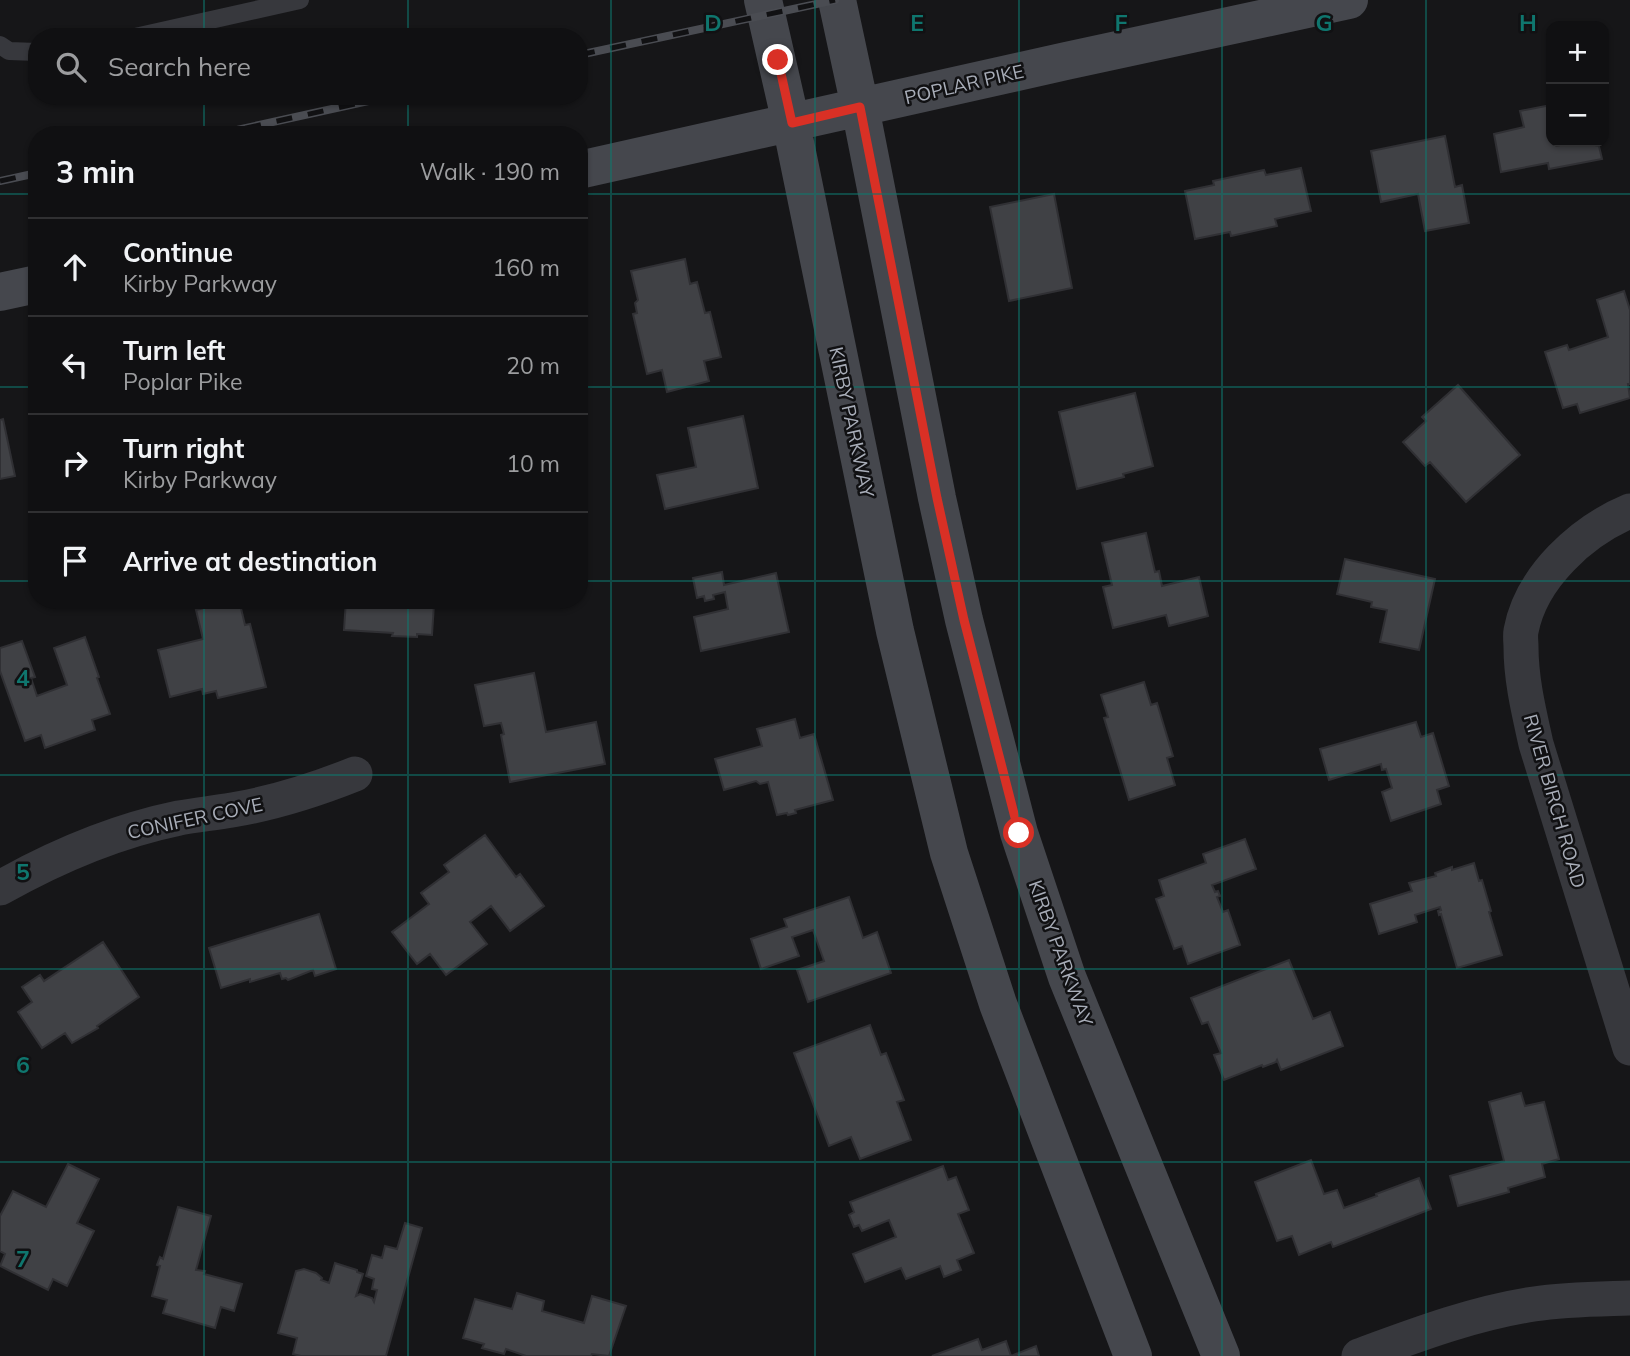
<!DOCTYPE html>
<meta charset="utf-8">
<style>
body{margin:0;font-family:Mulish,sans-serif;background:#19191b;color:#f1f3f6}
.controls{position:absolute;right:21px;top:21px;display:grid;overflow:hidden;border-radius:14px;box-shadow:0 2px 5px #0004}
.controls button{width:63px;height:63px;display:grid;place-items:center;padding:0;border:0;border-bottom:2px solid #303032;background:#101012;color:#f1f3f6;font:35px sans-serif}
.stop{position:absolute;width:21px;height:21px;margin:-16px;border:5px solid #d93025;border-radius:50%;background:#fff}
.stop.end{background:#d93025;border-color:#fff;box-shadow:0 2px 7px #0008}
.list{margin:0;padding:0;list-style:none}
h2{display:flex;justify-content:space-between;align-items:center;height:91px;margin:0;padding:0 28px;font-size:30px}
h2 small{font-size:23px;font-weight:400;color:#9c9d9f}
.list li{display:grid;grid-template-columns:46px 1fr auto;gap:21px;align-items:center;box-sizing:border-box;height:98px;padding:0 28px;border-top:2px solid #303032}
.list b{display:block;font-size:26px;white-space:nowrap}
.list p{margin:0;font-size:23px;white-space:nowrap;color:#9c9d9f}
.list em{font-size:23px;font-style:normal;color:#9c9d9f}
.icon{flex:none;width:38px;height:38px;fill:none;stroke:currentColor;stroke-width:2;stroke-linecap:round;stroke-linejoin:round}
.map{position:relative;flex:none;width:1630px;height:1356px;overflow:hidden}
.search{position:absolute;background:#101012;box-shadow:0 2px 5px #0004;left:28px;top:28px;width:560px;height:77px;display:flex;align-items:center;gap:18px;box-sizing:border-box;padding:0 24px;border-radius:28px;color:#9c9d9f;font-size:26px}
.panel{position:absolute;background:#101012;box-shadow:0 2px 5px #0004;left:28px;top:126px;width:560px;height:483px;border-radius:28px}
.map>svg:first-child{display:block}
.building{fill:#404145;stroke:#303034;stroke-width:2}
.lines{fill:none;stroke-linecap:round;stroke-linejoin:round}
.lane{stroke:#37383d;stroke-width:18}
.street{stroke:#37383d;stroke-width:35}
.secondary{stroke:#45474d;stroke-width:38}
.rail-casing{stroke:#4a4c52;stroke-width:8}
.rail{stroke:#111113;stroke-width:5;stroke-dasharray:16;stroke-linecap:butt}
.route{stroke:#d93025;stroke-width:9}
.grid{fill:none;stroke:#0f766e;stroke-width:2;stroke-opacity:0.55}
.labels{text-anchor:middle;stroke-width:5;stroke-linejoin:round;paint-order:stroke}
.street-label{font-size:19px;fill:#a8adb8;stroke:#111113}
.grid-label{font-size:23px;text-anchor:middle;font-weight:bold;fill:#0f766e;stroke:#111113;stroke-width:5;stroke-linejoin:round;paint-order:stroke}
</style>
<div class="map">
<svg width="1630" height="1356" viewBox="0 0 1630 1356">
<rect width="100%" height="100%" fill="#161618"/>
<!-- building -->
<path class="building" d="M1551 105V142H1598L1602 159 1549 169 1548 163 1501 172 1494 134 1524 127 1520 111Z
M1445 136 1455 187 1462 185 1469 223 1425 231 1418 194 1381 202 1371 151Z
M1301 168 1311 211 1275 219 1277 226 1231 236 1230 232 1195 239 1185 191 1214 185 1213 181 1264 170 1266 175Z
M1054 194 1072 288 1009 301 990 207Z
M685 259 690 284 697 282 705 313 710 312 721 357 704 361 709 381 667 392 662 370 647 374 633 314 637 313 635 303 638 300 631 271Z
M1624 291 1630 310V384H1628L1630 398 1580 413 1577 404 1563 408 1545 352 1567 345 1569 350 1608 337 1597 300Z
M1458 385 1520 455 1466 502 1430 462 1425 466 1403 442 1426 421 1422 417Z
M1135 393 1153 466 1123 474 1124 477 1077 489 1059 412Z
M743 416 758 488 665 509 657 475 696 467 688 428Z
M3 419 15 476 0 479V420Z
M1146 533 1155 572 1159 571 1162 586 1199 577 1208 616 1169 626 1166 615 1113 628 1103 587 1112 585 1102 543Z
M1345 559 1435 579 1419 650 1380 642 1387 610 1371 607 1372 602 1337 594Z
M722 572 724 585 776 573 789 632 701 651 694 617 728 609 725 592 713 595 714 599 705 601 704 596 697 598 693 578Z
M236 600H239L245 625 250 624 266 687 218 698 216 691 203 694 202 689 170 697 158 650 203 639 196 610Z
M346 600H438L437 605 434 604 432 635 417 634V637L392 636 393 633 344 630Z
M85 637 99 677 97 678 110 714 92 720 95 730 45 748 41 735 25 741 0 671V648L22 641 35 677 31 678 37 696 67 685 54 648Z
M534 673 546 732 596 722 605 764 510 782 501 735 504 734 501 723 484 726 475 685Z
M1144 682 1151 705 1157 703 1173 756 1167 758 1175 785 1129 800 1104 718 1108 717 1101 695Z
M795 719 800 738 814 734 833 800 795 810 796 813 788 815 787 813 777 815 768 782 760 784 756 781 724 790 715 759 762 746 757 729Z
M1416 722 1421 737 1433 733 1449 786 1437 790 1441 804 1391 821 1382 792 1392 788 1386 769 1382 770 1381 764 1329 780 1320 749Z
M485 835 516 877 520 874 544 906 510 931 491 906 470 922 487 944 446 975 430 954 417 964 392 932 429 904 421 893 449 872 444 865Z
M1245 839 1256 869 1212 885 1215 892 1218 891 1220 896 1217 897 1223 912 1228 910 1240 945 1188 964 1182 946 1174 949 1156 899 1164 896 1159 880 1206 863 1203 854Z
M1474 863 1479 881 1482 880 1491 911 1489 912 1502 955 1457 968 1441 914 1439 915 1438 911 1441 910 1440 907 1415 915 1417 922 1379 934 1370 904 1412 891 1409 883 1436 876 1435 873 1452 867V870Z
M849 897 863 938 877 932 891 973 808 1002 797 970 824 961 813 930 792 937 799 956 761 969 751 939 787 927 784 919Z
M319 914 336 969 315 976 313 970 288 980 286 978 282 979 280 973 250 982V979L221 988 209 948Z
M103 942 139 997 97 1026 98 1028 72 1043 65 1033 42 1048 18 1012 32 1002 22 987 40 975 44 981Z
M1289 960 1313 1019 1330 1012 1343 1046 1281 1070 1277 1060 1276 1062 1263 1067 1262 1065 1224 1080 1214 1055 1221 1053 1208 1022 1202 1024 1191 998Z
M870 1025 881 1055 886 1053 904 1100 897 1102 911 1140 860 1159 851 1137 829 1146 794 1053Z
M1521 1093 1525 1106 1544 1102 1559 1159 1542 1164 1545 1177 1508 1188 1509 1192 1458 1206 1450 1176 1504 1161 1489 1102Z
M1311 1160 1324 1194 1337 1190 1344 1208 1377 1196 1376 1194 1419 1178 1431 1209 1333 1247 1331 1242 1299 1255 1292 1236 1277 1241 1255 1182Z
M68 1164 99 1179 77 1223 94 1231 67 1286 53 1279 48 1290 0 1266 5 1254 0 1251V1216L13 1191 46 1207Z
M943 1166 948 1180 956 1177 969 1210 958 1214 974 1253 957 1260 961 1270 944 1277 940 1266 906 1279 901 1268 865 1282 853 1254 896 1237 889 1220 862 1231 859 1225 854 1227 849 1215 854 1212 850 1202Z
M178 1207 211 1216 196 1270 205 1271 204 1274 242 1284 234 1311 221 1307 215 1328 163 1313 167 1300 152 1296 160 1266 157 1265 160 1257 163 1259Z
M405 1223 422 1228 386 1356H301L293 1354 297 1338 278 1333 296 1271 304 1269 316 1273 322 1278 321 1280 329 1283 335 1263 357 1270V1272L363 1274 356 1296 360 1294 372 1298 374 1302 377 1290 372 1289 374 1279 366 1276 372 1255 382 1258 385 1246 397 1249Z
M517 1293 544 1301 542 1311 584 1323 592 1296 626 1306 609 1356 592 1354 591 1356H526L506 1349 504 1354 482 1348 484 1344 463 1338 475 1299 512 1309Z
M978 1339 982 1350 1006 1341 1011 1356 1036 1346 1039 1356H932Z"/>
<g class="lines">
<!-- lane -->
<path class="lane" d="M135 37 300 0
M0 45 9 51 37 52"/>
<!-- street -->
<path class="street" d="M1630 511C1582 531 1531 577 1521 631 1520 636 1521 642 1521 647 1521 680 1529 712 1536 744L1630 1048
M0 888C55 857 116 831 179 818 196 815 214 813 232 810 274 803 315 790 355 774
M1359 1356C1416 1335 1474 1313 1534 1304 1565 1299 1598 1299 1630 1298"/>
<!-- secondary -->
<path class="secondary" d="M763 0 791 123 895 631 949 853 998 1004 1133 1356
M837 0 860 107 937 498 964 620 1019 833 1067 977 1221 1356
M579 170 1066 61 1349 0
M0 292 37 284"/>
<!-- rail casing -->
<g class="rail-casing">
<path id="rail" d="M579 55 835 0
M214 135 391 96
M0 181 37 173"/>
</g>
<!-- rail -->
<use href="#rail" class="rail"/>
</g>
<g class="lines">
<!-- route -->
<path class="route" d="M778 60 792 123 860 107 937 498 964 620 1019 833"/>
</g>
<!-- grid -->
<path class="grid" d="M204 0V37M408 0V37M611 0V1356M815 0V1356M1019 0V1356M1222 0V1356M1426 0V1356M204 96V135M408 96V135M0 194H37M579 194H1630M0 387H37M579 387H1630M0 581H37M579 581H1630M204 600V1356M408 600V1356M0 775H1630M0 969H1630M0 1162H1630"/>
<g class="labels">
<!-- street labels -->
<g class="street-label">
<text transform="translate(964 84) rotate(-13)" y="7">POPLAR PIKE</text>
<text transform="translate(852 422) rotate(78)" y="7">KIRBY PARKWAY</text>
<text transform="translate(1555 801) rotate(74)" y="7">RIVER BIRCH ROAD</text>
<text transform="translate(195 818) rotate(-12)" y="7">CONIFER COVE</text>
<text transform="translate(1061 953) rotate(70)" y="7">KIRBY PARKWAY</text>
</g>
</g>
<g class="grid-label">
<text x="713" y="31">D</text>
<text x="917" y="31">E</text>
<text x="1121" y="31">F</text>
<text x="1324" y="31">G</text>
<text x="1528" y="31">H</text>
<text x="23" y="686">4</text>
<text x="23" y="880">5</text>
<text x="23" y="1073">6</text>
<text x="23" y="1267">7</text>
</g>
</svg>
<div class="controls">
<button>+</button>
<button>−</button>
</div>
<div class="stop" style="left:1019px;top:833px"></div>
<div class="stop end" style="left:778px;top:60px"></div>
<div class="search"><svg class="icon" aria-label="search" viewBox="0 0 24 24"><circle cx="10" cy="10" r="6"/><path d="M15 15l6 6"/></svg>Search here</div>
<section class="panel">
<h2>3 min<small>Walk · 190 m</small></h2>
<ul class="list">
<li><svg class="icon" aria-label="ahead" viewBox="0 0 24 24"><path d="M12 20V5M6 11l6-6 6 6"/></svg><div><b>Continue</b><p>Kirby Parkway</p></div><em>160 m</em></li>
<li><svg class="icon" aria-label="left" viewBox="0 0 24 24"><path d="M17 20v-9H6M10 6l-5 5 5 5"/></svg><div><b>Turn left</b><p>Poplar Pike</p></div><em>20 m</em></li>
<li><svg class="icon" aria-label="right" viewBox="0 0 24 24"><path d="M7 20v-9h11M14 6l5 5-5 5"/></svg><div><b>Turn right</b><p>Kirby Parkway</p></div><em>10 m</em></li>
<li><svg class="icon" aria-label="arrive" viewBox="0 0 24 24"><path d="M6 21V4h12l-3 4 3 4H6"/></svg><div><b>Arrive at destination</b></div></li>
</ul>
</section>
</div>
